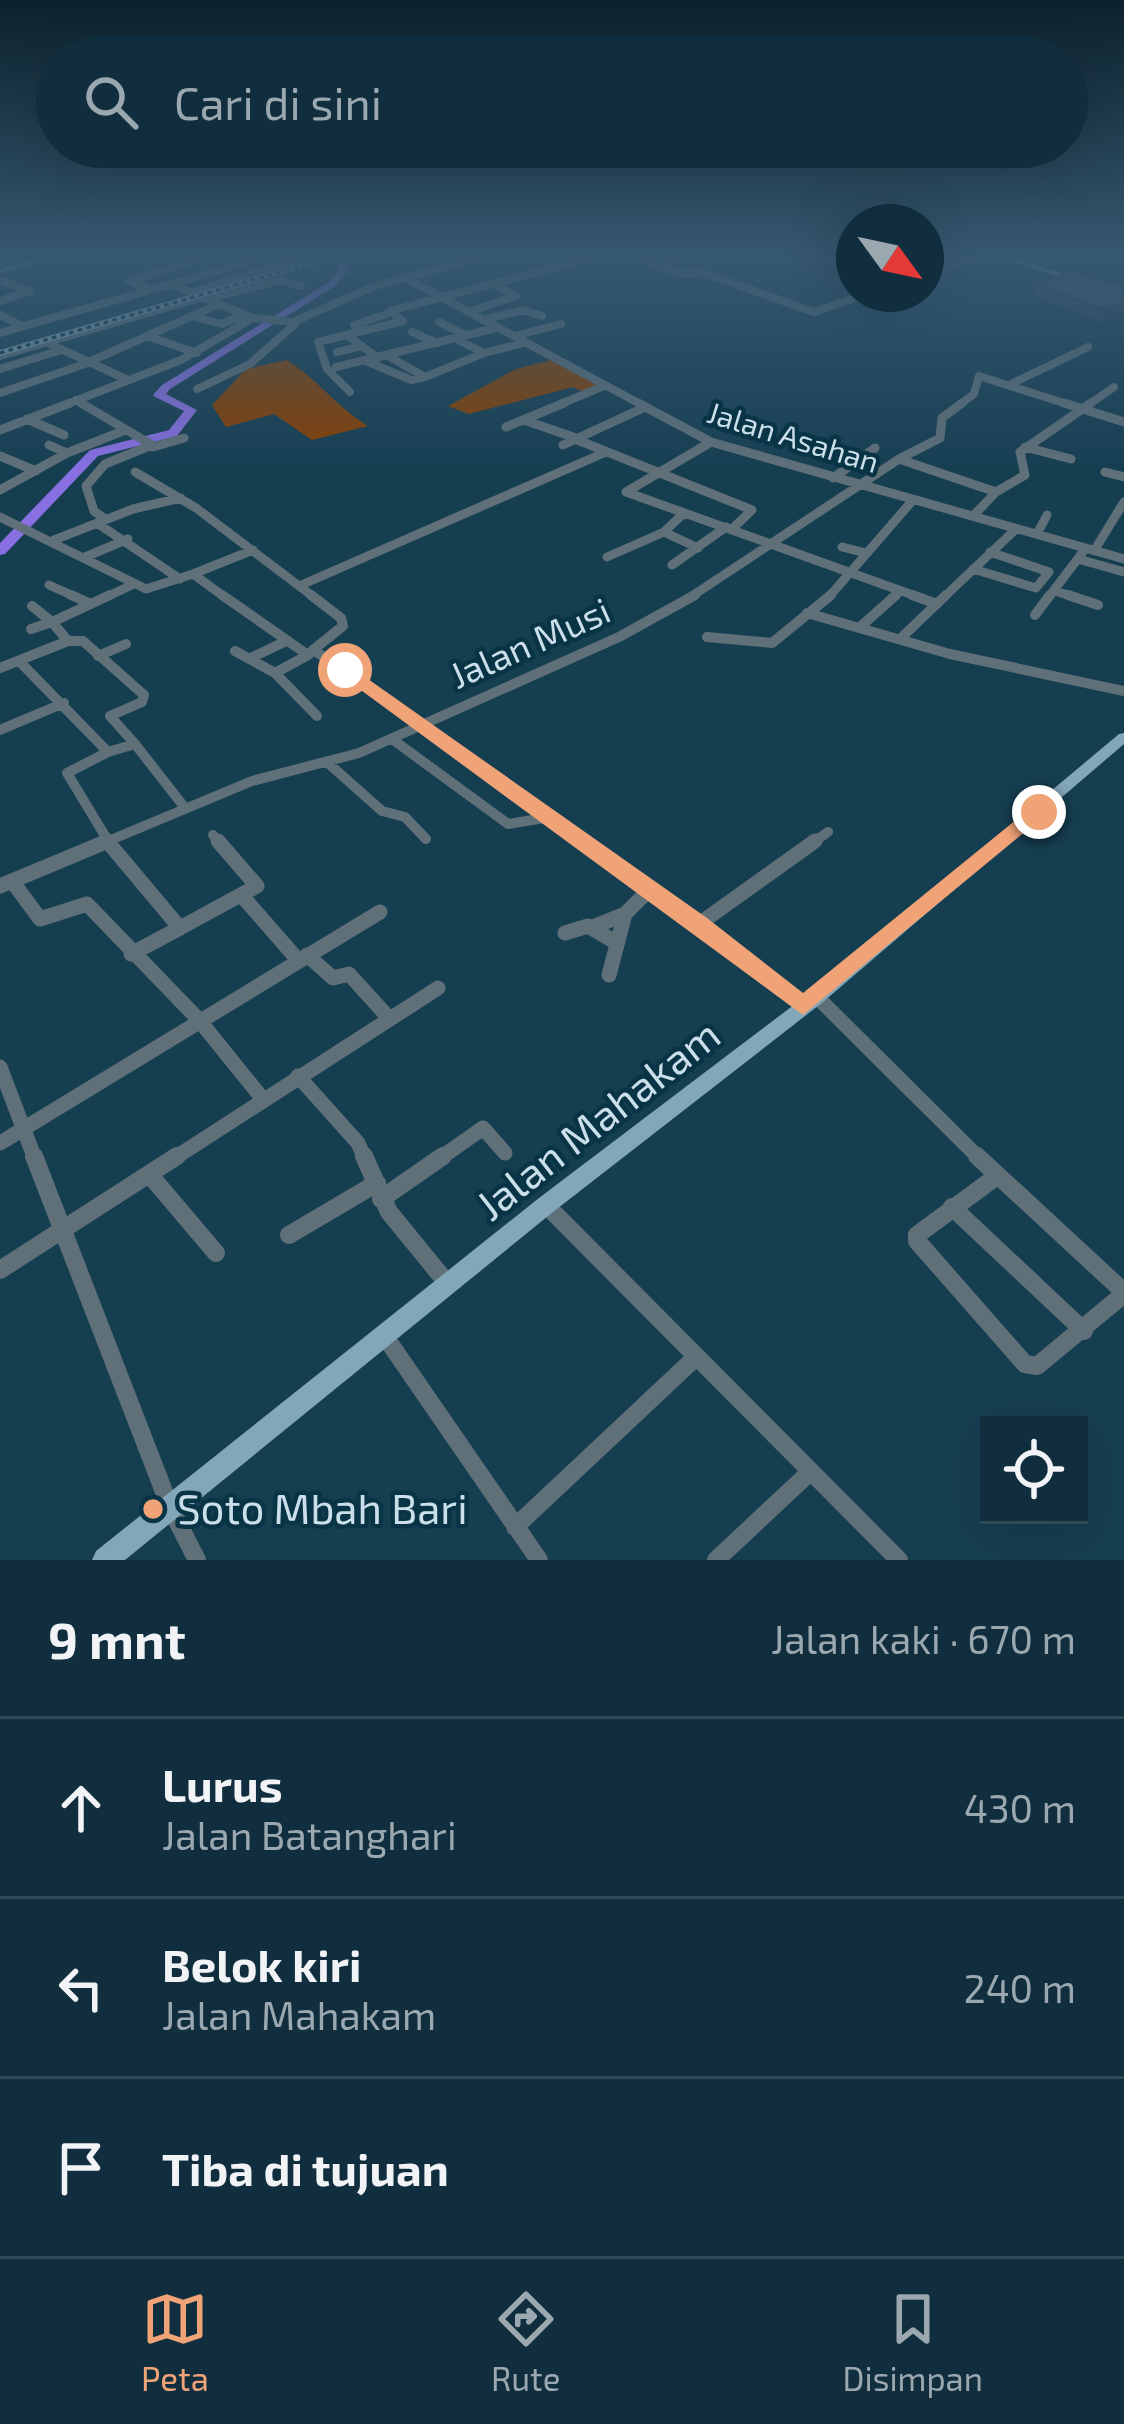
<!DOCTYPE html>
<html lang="id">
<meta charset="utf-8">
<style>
body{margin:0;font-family:"Exo 2",sans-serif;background:#193644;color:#f1f3f6}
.controls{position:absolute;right:36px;bottom:36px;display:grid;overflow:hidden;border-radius:0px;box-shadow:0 12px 48px #0002}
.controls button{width:108px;height:108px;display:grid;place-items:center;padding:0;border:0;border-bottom:3px solid #304a57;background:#102e3d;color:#f1f3f6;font:60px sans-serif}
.compass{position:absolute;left:836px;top:204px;width:108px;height:108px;border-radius:50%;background:#102e3d;box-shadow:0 12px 48px #0002;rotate:123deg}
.stop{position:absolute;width:36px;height:36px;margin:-27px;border:9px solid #efa377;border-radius:50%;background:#fff}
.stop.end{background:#efa377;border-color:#fff;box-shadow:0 3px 12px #0008}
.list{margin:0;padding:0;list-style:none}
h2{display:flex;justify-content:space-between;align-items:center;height:156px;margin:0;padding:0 48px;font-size:51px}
h2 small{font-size:39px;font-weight:400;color:#9ca8b0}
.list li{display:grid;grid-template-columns:78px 1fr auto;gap:36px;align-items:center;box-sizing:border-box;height:180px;padding:0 48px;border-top:3px solid #304a57}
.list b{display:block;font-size:45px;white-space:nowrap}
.list p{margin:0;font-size:39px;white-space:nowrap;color:#9ca8b0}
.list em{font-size:39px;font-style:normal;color:#9ca8b0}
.icon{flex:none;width:66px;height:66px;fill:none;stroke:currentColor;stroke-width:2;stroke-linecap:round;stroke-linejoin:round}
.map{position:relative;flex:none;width:1124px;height:1560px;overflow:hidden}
.search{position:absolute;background:#102e3d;box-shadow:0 12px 48px #0002;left:36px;right:36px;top:36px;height:132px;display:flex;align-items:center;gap:30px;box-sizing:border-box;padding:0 42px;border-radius:66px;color:#9ca8b0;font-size:45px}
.sheet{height:696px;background:#102e3d}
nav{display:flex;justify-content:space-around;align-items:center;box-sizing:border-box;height:168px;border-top:3px solid #304a57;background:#102e3d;font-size:33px;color:#9ca8b0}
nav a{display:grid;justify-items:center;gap:6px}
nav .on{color:#efa377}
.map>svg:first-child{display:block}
.green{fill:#893f01}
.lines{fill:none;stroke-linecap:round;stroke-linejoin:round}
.river{fill:#886fe2;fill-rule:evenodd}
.minor-far4{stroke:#5f7079;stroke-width:8}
.minor-far3{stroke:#5f7079;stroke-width:9}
.minor-far2{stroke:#5f7079;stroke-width:10}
.minor-far1{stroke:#5f7079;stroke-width:15}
.minor{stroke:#5f7079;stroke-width:18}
.major{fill:#83a6b8;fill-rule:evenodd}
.rail-casing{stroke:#84a1af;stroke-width:6}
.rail{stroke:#093446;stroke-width:3;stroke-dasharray:4.5;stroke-linecap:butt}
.wall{fill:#32485f}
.shaded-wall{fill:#293b4e}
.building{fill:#3a546f;stroke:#293b4e;stroke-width:3}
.route{fill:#efa377}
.poi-dot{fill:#efa377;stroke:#093446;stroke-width:4.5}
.labels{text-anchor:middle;stroke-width:9;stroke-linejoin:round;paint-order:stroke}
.far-street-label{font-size:30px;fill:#cadfea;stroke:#093446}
.street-label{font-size:36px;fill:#cadfea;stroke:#093446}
.near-street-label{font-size:42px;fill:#cadfea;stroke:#093446}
.near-poi-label{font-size:42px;fill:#cadfea;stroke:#093446;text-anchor:start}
</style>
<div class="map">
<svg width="1124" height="1560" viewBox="0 0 1124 1560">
<rect width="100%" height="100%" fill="#163e51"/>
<!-- green -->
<path class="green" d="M287 360C320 381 332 403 368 426L312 440 274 414 226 427 212 405 246 369Z
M551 360 599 386 583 392 573 387 469 414 448 406 516 369Z"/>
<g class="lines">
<!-- river -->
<path class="river" d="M340 254H350L348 271 335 286 170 389 166 394 197 410 177 436 98 456 5 554 0 555V543L90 450 169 430 184 411 155 397 153 395 162 385 329 282 338 271Z"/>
<!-- minor-far4 -->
<path class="minor-far4" d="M626 254 683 274 701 272 814 312 867 294
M661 265 691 254
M926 274 986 254
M406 278 644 406
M0 280 30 291
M170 284 253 318 293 322 375 286 495 254
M148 289 130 281 197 260 185 256 189 254
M192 293 303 256 299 254
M206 299 281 280 301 286
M0 301 30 291
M468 312 516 296 495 284
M0 315 22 326
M191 316 222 324 243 315
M483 320 522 310 542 316
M439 322 465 335
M354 325 387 314
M412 332 437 343
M0 333 259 259 248 254
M147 336 197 353
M348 336 378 358
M515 336 561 324
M48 343 128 380
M337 352 362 346
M484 353 523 343
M0 356 200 298
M388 356 425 377 484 353 456 339
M366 361 411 380 425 377
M336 367 496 328
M0 369 61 350
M1009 385 1088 347
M197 389 250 364 296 323
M350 392 327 369 318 342 403 321 390 311 607 254
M0 393 82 365 217 305
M76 400 86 406
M62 406 181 360 253 318
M556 406 604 386
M958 406 974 394 979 376 1073 406
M1087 406 1114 387"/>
<!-- minor-far3 -->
<path class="minor-far3" d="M81 403 152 445
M638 403 711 442 1124 559
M1064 403 1124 422
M27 419 64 435
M524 420 576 438
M506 427 564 403
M0 430 70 403
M575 439 752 510 732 529
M711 442 626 492 921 598
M49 445 67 453
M563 445 643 408
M153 447 184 438
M1025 447 1071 459
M0 456 36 471
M899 459 996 492
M135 472 196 508 315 598
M1105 472 1124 477
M833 478 875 448
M0 490 67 453 123 431
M973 516 996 492 1025 475 1020 452 1091 403
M0 517 146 589 193 574 226 598
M105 519 94 511 86 486 105 464 152 445
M97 523 180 579
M664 532 698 548
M1037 534 1047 515
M54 540 133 509 181 498
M842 547 866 553
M1094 551 1124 502
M85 557 128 539
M607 557 664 532 684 513
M1078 559 1124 572
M672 565 726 527
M973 569 1036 588 1049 572 990 552
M193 574 253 550
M49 585 78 598
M299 586 606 452
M1055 591 1077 598
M104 598 134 584
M689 598 899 459 940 438 942 418 962 403
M828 598 913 500
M892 598 899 592
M943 598 1016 529
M1048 598 1086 548"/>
<!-- minor-far2 -->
<path class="minor-far2" d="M71 595 91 604
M222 595 308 655 313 650 345 670 588 844
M311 595 341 618 343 626 313 650
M912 595 937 604
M1068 595 1098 605
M807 613 950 654 1124 691
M1035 615 1050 595
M859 628 896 595
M31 629 52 622 32 606
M707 637 772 643 831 595
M901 638 946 595
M68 641H83L144 695 142 702 110 716 135 744
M235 651 275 673 308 655
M98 656 126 644
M251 658 284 642
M19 661 108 752 67 773 110 844
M0 668 68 641 52 622 110 595
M275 673 317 716
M0 730 64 703
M392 739 508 824 550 817
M108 752 135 744 185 808
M328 763 382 811 405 817 426 839
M213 835 221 844
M101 844 252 781 359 753 619 637 695 595
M811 844 828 832"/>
<!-- minor-far1 -->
<path class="minor-far1" d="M107 841 180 928 257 886 218 841
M583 841 803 1006
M12 881 40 919 87 904 199 1020 262 1098
M0 886 108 841
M243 897 298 960
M699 924 815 841
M593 927 625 914
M565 933 588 926 617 943
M131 954 180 928
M307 955 333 978 349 974 388 1017
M609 975 625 914 650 889
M817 997 980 1159
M0 1067 35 1159
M298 1076 358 1143 365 1159
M0 1143 380 912
M173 1159 438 988
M439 1159 483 1128 505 1153"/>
<!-- minor -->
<path class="minor" d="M34 1156 170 1507 197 1560
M364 1156 389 1212 447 1283
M977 1156 1124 1292
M149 1174 216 1253
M997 1176 917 1235V1241L1025 1364 1037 1366 1124 1294
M381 1199 443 1156
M546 1205 899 1560
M952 1207 1084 1331
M289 1235 377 1183
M0 1270 177 1156
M384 1335 539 1560
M515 1527 695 1358
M716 1560 808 1474"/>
<!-- major -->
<path class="major" d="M55 254H69L0 273V269Z
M989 254H1002L1085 281 1078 283Z
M1124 733V744L823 1002 553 1212 125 1560H92L96 1551 539 1198 811 992 1119 734Z"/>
<!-- rail casing -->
<g class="rail-casing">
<path id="rail" d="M0 353 342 254"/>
</g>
<!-- rail -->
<use href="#rail" class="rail"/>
</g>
<!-- wall -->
<path class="wall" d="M1037 285 1124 286V313L1102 322 1034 296Z"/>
<!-- shaded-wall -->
<path class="shaded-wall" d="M1124 303V313L1102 322 1105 310Z"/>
<!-- building -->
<path class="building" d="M1070 272 1124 286V303L1105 310 1037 285Z"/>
<!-- sky -->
<linearGradient id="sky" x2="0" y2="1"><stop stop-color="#0c222d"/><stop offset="0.54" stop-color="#365870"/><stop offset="1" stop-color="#365870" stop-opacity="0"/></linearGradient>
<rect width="1124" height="473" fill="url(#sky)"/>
<!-- route -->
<path class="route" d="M339 667H351L707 918 803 993 1032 807 1049 812 803 1015 339 674Z"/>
<!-- markers -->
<circle class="poi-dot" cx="153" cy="1509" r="12"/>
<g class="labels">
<!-- far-street labels -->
<g class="far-street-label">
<text transform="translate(793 438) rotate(17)" y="10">Jalan Asahan</text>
</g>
<!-- street labels -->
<g class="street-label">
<text transform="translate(530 643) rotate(-24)" y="13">Jalan Musi</text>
</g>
<!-- near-street labels -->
<g class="near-street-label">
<text transform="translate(598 1120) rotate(-38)" y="15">Jalan Mahakam</text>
</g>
<!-- near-poi labels -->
<g class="near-poi-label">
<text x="177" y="1524">Soto Mbah Bari</text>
</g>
</g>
</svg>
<div class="controls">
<button><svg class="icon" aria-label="locate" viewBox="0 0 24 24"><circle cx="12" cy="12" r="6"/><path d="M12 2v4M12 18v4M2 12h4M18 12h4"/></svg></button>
</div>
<svg class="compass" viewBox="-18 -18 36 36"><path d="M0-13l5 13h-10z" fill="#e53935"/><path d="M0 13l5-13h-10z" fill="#9ca8b0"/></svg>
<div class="stop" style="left:345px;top:670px"></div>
<div class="stop end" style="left:1039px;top:812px"></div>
<div class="search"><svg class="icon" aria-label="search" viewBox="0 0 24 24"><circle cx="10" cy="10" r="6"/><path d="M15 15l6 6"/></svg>Cari di sini</div>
</div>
<section class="sheet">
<h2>9 mnt<small>Jalan kaki · 670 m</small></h2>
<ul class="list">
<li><svg class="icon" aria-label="ahead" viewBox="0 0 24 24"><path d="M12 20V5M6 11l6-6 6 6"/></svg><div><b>Lurus</b><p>Jalan Batanghari</p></div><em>430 m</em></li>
<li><svg class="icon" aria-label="left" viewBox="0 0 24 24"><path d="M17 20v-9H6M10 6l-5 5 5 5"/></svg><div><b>Belok kiri</b><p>Jalan Mahakam</p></div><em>240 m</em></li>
<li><svg class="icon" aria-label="arrive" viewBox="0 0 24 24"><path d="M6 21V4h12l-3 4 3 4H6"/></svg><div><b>Tiba di tujuan</b></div></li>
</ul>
</section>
<nav>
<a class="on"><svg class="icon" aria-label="map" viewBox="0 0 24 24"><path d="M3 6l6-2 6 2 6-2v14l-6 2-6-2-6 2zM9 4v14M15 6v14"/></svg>Peta</a>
<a><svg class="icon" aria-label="directions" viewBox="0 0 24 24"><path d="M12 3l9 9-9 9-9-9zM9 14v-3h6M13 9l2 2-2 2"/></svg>Rute</a>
<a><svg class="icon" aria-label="saved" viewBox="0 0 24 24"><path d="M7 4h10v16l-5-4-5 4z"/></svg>Disimpan</a>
</nav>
